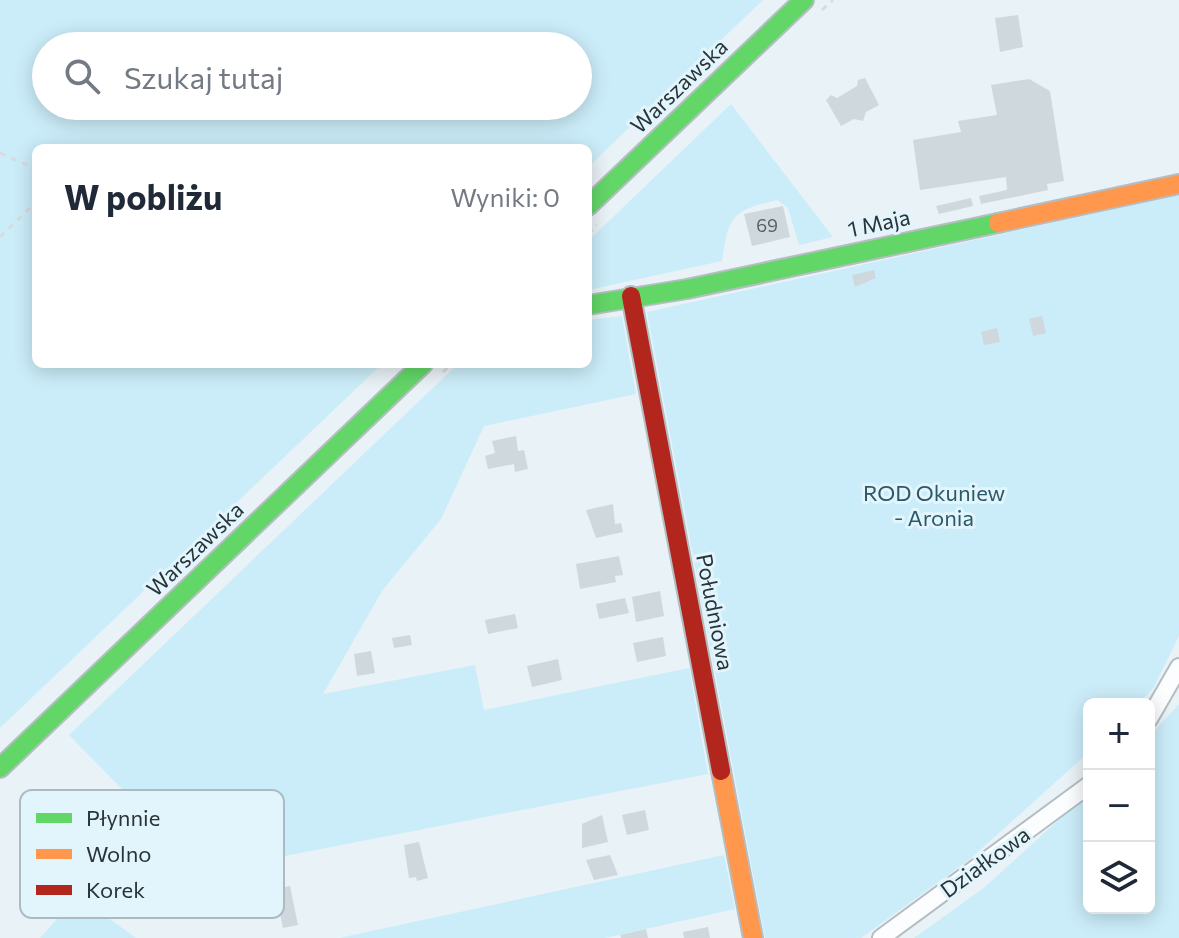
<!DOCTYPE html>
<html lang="pl">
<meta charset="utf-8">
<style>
body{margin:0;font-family:Commissioner,sans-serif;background:#f6f6f7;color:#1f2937}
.controls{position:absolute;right:24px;bottom:24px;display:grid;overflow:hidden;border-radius:12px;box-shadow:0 4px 20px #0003}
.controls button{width:72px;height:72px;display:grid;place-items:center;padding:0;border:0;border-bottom:2px solid #e0e1e3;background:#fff;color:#1f2937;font:40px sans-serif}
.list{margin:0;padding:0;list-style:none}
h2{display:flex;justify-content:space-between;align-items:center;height:104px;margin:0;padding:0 32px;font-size:34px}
h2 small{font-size:26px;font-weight:400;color:#747a83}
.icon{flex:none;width:44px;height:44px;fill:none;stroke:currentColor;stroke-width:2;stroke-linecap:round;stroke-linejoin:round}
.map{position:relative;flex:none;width:1179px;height:938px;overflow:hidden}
.search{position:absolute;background:#fff;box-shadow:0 4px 20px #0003;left:32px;top:32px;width:560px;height:88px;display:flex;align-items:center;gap:20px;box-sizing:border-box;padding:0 28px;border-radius:44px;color:#747a83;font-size:30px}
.panel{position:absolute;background:#fff;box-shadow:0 4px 20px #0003;left:32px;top:144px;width:560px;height:224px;border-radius:12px}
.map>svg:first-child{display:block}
.green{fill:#cbedf9;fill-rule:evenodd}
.building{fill:#cfd8dd}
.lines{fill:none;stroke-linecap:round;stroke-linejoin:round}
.street-casing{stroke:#b4bec2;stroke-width:20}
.fast-casing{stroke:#b4bec2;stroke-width:22}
.slow-casing{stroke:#b4bec2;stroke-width:22}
.jam-casing{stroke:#b4bec2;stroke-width:22}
.path{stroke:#d9dcdc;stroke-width:3;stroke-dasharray:6 6;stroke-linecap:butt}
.street{stroke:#fcfdfe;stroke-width:16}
.fast{stroke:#63d668;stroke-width:18}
.slow{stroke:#ff974d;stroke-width:18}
.jam{stroke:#b3261e;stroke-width:18}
.labels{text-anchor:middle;stroke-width:6;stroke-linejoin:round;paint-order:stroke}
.number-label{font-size:18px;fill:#546064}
.street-label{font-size:22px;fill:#283438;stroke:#e3f5fc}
.park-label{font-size:22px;fill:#2c5967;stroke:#e3f5fc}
.key{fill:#e3f5fc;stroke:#abbbc1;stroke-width:2}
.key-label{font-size:22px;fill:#283438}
</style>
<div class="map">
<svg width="1179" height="938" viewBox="0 0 1179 938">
<rect width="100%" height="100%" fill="#e9f2f6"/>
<!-- green -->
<path class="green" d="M0 0H763L588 167V148H36V364H382L0 728ZM46 46H578V106H46Z
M731 104 833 237 799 245 788 208 777 200C731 211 729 215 722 261L588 290V241Z
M1179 195V636L1154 687 1139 704H1089V752L970 859 861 938H765L647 312Z
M622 316 636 394 484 426 441 519 382 591 323 694 475 665 484 710 689 668 708 774 228 867 215 884 69 735 458 364H588V320Z
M1179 704V938H914L985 887 1089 792V908H1149V737Z
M724 855 735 909 605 938H339Z
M78 896 136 938H40Z"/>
<!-- building -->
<path class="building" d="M1018 15 1023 47 1000 52 995 18Z
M865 78 879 105 866 112 863 121 854 119 841 126 826 100 831 95 837 98 857 86 858 80Z
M1029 79 1050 91 1064 181 1047 184 1048 190 981 204 979 196 1007 190 1006 177 920 190 913 140 961 132 958 121 997 115 991 85Z
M971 198 973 206 939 214 936 206Z
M783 206 790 237 752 246 744 214Z
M874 270 876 278 855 287 852 275Z
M1042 316 1046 333 1033 336 1029 319Z
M997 328 1000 342 984 345 981 332Z
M516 436 518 451 524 450 528 469 515 472 514 464 488 469 485 456 495 453 492 441Z
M613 504 615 524 621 523 623 532 596 538 586 510Z
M619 556 623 575 615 576 616 582 580 589 576 564Z
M660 591 664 616 636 622 632 597Z
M625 598 629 613 599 619 596 604Z
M515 614 518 628 488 634 485 620Z
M410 635 412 645 394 648 392 638Z
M663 637 666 656 637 662 633 643Z
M371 651 375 673 357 676 354 654Z
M558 659 562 680 532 687 527 666Z
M645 810 649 830 627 835 622 815Z
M602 815 608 842 582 848V824Z
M419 842 428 878 417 881 416 877 409 878 404 845Z
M610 855 618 875 594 880 586 860Z
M290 886 298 925 283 928 275 889Z
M708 927 710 938H684L683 932Z
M646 929 648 938H621L620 935Z"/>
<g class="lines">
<!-- street casing -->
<g class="street-casing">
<path id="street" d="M1149 719 1179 667
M881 938 1089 785"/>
</g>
<!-- fast casing -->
<g class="fast-casing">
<path id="fast" d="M588 206 804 0
M588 305 687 289 998 223
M0 768 423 364"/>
</g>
<!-- slow casing -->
<g class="slow-casing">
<path id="slow" d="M998 223 1179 184
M721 771 753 938"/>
</g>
<!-- jam casing -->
<g class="jam-casing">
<path id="jam" d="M631 296 721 771"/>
</g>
<!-- path -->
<path class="path" d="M822 10 833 0
M0 153 36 169
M588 234 597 225
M0 237 36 202
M443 372 451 364"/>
<!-- street -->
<use href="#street" class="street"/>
<!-- fast -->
<use href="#fast" class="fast"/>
<!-- slow -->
<use href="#slow" class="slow"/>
<!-- jam -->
<use href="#jam" class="jam"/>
</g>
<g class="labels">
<!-- number labels -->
<g class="number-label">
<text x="767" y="232">69</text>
</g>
<!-- street labels -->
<g class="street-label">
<text transform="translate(679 86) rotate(-44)" y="8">Warszawska</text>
<text transform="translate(879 223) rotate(-12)" y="8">1 Maja</text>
<text transform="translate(195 549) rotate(-44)" y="8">Warszawska</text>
<text transform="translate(715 612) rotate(79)" y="8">Południowa</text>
<text transform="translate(985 862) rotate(-36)" y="8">Działkowa</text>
</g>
<!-- park labels -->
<g class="park-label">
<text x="934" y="501">ROD Okuniew<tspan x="934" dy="25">- Aronia</tspan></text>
</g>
</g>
<!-- legend -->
<rect x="20" y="790" width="264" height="128" rx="12" class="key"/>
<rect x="36" y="813" width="36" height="10" fill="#63d668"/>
<rect x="36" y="849" width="36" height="10" fill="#ff974d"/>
<rect x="36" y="885" width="36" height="10" fill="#b3261e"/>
<g class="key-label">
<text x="86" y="826">Płynnie</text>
<text x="86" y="862">Wolno</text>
<text x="86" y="898">Korek</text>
</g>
</svg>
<div class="controls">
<button>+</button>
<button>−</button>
<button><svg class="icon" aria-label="layers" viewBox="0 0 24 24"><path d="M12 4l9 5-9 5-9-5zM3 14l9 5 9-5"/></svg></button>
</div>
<div class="search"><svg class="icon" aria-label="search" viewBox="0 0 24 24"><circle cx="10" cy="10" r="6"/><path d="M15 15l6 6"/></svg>Szukaj tutaj</div>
<section class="panel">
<h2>W pobliżu<small>Wyniki: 0</small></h2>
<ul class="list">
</ul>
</section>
</div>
